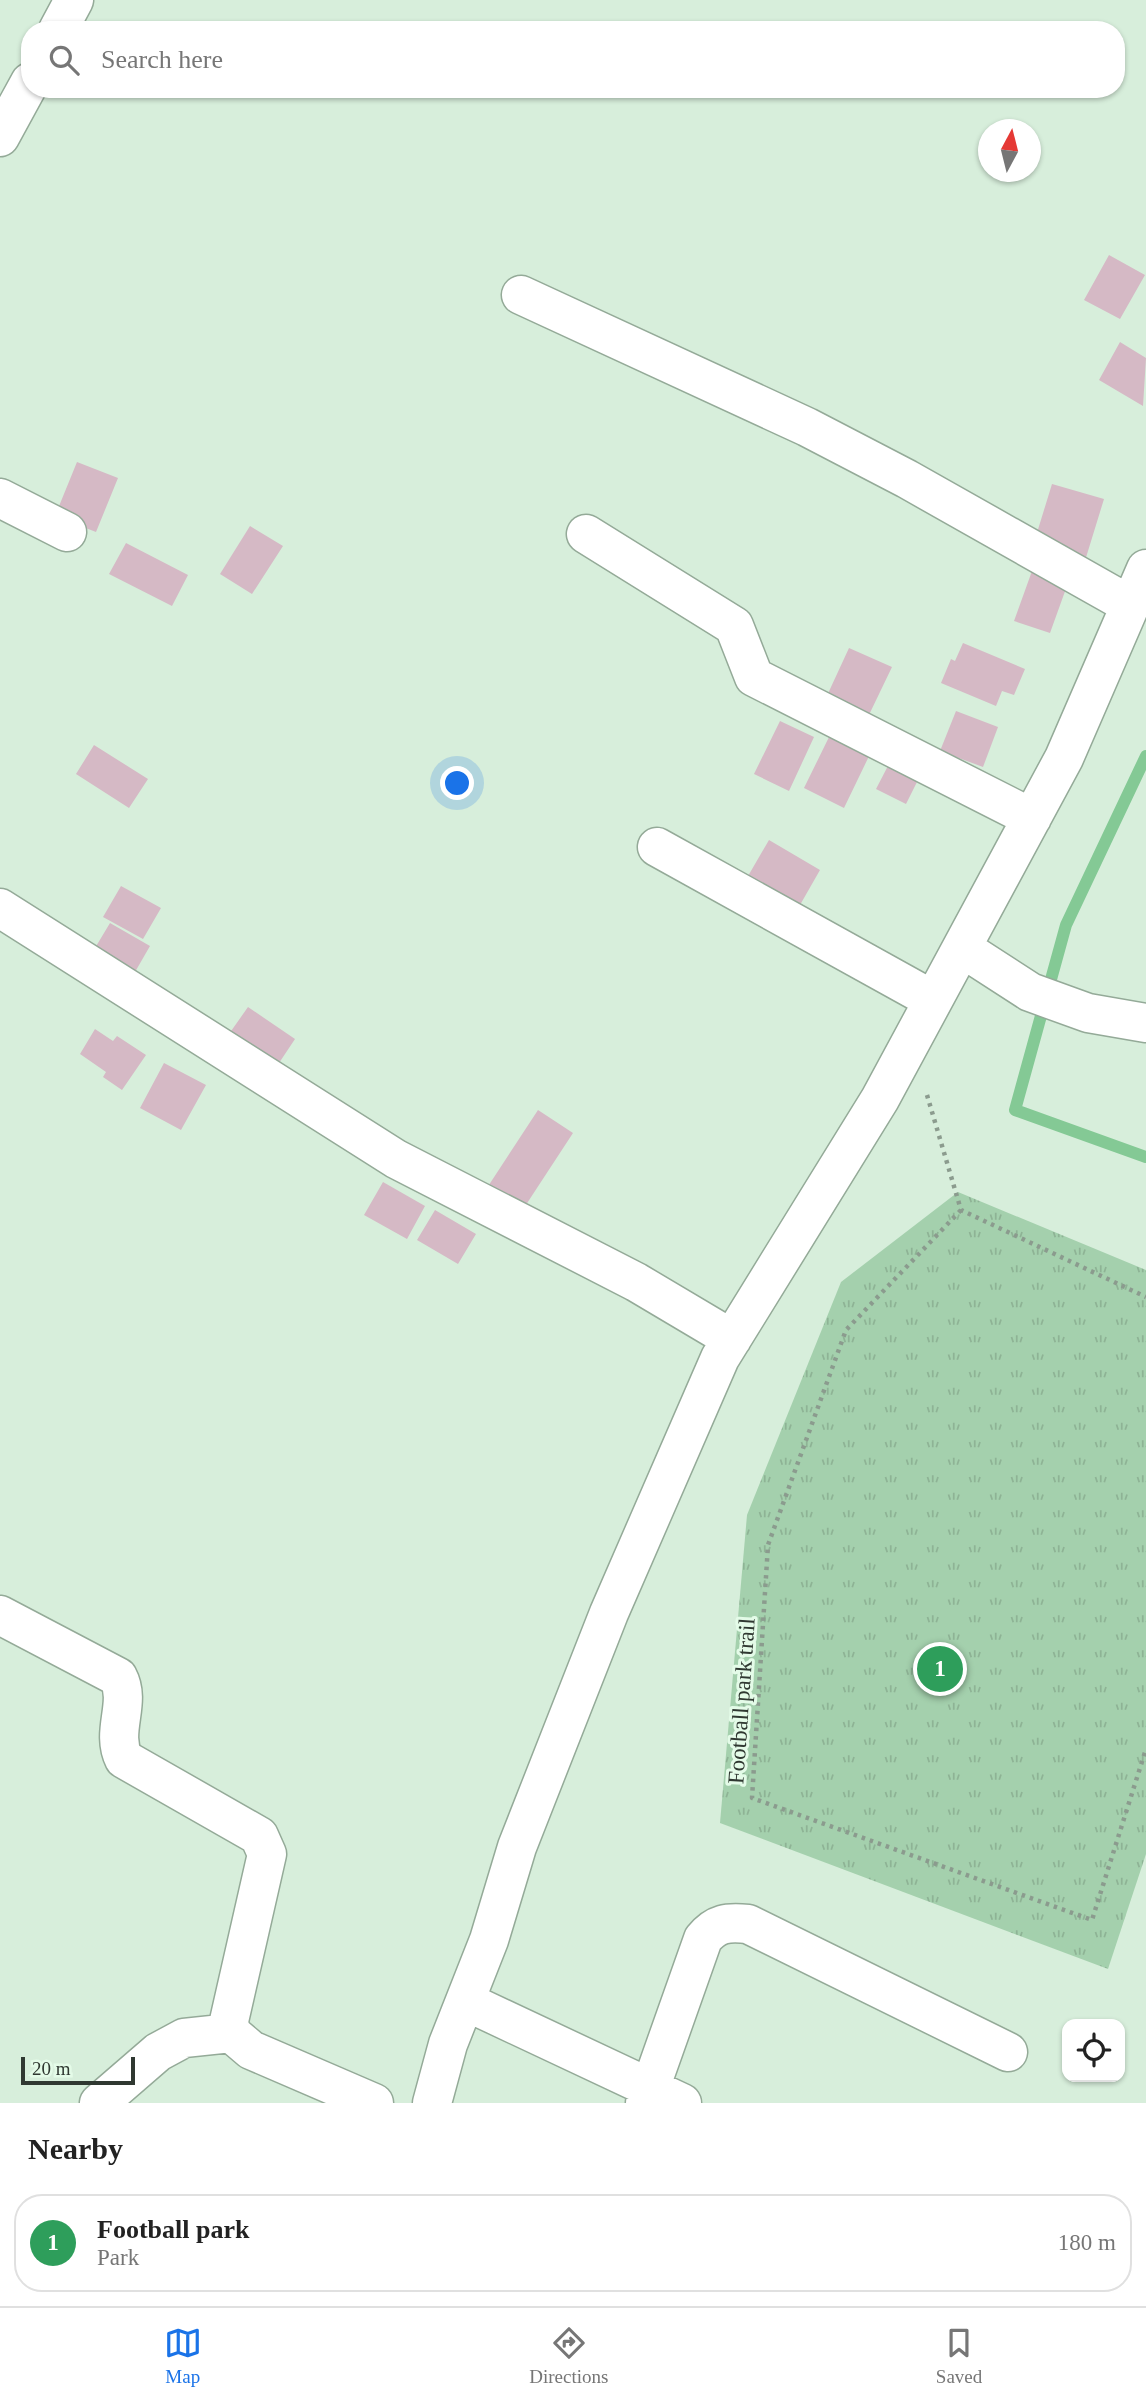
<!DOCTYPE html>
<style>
body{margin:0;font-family:"Times New Roman",serif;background:#f2f2f2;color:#222}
.controls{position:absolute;right:21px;bottom:21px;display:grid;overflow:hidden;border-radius:14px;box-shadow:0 2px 5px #0004}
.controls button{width:63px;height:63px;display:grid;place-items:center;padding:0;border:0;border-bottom:2px solid #e0e0e0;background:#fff;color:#222;font:35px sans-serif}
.compass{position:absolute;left:978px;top:119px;width:63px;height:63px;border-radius:50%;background:#fff;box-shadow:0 2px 5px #0004;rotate:7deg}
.scale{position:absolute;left:21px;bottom:18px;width:114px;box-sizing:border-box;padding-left:7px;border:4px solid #2f3831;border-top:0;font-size:19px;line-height:24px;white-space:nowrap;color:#2f3831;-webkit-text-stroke:5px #e4fbe8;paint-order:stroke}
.you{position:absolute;left:458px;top:784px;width:24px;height:24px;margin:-18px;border:5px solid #fff;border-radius:50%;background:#1a73e8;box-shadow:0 0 0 10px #1a73e833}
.badge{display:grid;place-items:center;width:46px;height:46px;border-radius:50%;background:#1a73e8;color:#fff;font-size:23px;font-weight:700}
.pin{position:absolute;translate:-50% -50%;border:4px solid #fff;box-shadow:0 2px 7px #0006}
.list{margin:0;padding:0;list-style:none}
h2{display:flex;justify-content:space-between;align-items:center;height:91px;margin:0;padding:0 28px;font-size:30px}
h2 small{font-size:23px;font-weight:400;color:#767676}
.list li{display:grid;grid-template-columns:46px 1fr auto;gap:21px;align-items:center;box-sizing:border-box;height:98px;margin:0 14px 14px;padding:0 14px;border:2px solid #e0e0e0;border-radius:28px}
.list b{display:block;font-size:26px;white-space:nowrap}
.list p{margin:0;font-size:23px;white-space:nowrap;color:#767676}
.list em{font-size:23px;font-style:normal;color:#767676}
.icon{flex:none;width:38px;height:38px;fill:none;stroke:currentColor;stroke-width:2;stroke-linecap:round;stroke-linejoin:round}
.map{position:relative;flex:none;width:1146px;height:2103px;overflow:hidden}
.search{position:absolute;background:#fff;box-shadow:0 2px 5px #0004;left:21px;right:21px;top:21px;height:77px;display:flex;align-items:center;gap:18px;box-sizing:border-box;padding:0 24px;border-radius:28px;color:#767676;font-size:26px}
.sheet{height:203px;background:#fff}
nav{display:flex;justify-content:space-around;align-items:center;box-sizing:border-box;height:98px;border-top:2px solid #e0e0e0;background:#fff;font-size:19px;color:#767676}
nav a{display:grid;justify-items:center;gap:4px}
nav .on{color:#1a73e8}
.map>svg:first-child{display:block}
.park{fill:url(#park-tufts)}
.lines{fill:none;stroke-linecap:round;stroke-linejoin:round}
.stream{stroke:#84c995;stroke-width:12}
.building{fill:#d5b9c5}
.minor-casing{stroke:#94aa98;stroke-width:41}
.path{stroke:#8b9b8e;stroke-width:4.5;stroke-dasharray:3.5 5;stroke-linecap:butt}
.minor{stroke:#fff;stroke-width:38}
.labels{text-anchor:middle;stroke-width:6;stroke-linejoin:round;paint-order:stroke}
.street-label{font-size:23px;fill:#2f3831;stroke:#e4fbe8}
</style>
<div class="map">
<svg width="1146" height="2103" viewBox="0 0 1146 2103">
<defs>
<pattern id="park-tufts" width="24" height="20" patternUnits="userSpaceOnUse" patternTransform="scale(1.75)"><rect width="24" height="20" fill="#a4d0ad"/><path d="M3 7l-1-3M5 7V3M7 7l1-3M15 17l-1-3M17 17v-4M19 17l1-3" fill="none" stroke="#8eb395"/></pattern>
</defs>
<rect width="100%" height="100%" fill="#d7eedb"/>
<!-- park -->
<path class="park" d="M958 1192 1146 1270V1854L1108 1969 720 1823 747 1515 841 1282Z"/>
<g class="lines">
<!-- stream -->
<path class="stream" d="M1146 756 1066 925 1015 1110 1146 1157"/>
</g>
<!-- building -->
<path class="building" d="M1109 255 1145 275 1120 319 1084 300Z
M1120 342 1146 358 1143 406 1099 380Z
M77 462 118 478 96 532 55 516Z
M1052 484 1104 499 1084 564 1032 549Z
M250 526 283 546 252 594 220 574Z
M126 543 188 575 172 606 109 574Z
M1032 571 1068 583 1050 633 1014 621Z
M963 643 1025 669 1014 695 1002 691 996 706 941 683 951 659 955 661Z
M849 648 892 667 867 719 825 700Z
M956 711 998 727 983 767 940 751Z
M780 721 814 737 789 791 754 774Z
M831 733 871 752 844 808 804 788Z
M94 745 148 779 129 808 76 774Z
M890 762 920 776 906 804 876 789Z
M769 840 820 870 796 912 744 883Z
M121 886 161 908 143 939 103 917Z
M110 923 150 946 135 972 95 948Z
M248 1007 295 1039 277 1066 229 1034Z
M95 1029 113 1041 117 1036 146 1055 122 1090 103 1077 106 1072 80 1054Z
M164 1063 206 1085 181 1130 140 1108Z
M538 1110 573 1133 518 1217 483 1194Z
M383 1182 425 1206 407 1239 364 1215Z
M435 1210 476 1234 458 1264 417 1240Z"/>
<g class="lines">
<!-- minor casing -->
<g class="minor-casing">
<path id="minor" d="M58 30 74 0
M0 137 30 82
M521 295 807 427 907 479 1130 605
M0 498 67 532
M586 534 734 626 754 677 1032 818
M657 847 933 1000
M0 908 396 1159 636 1282 732 1339
M962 948 1030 992 1088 1013 1146 1023
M0 1615 118 1677C132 1703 110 1731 124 1759L259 1836 267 1854 229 2021 231 2033 251 2050 374 2103
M465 2001 682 2103
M99 2103 158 2052 184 2038 231 2033
M432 2103 448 2044 489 1940 517 1847 609 1613 720 1358 880 1099 1064 758 1146 569
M645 2103 703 1939C716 1923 727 1922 748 1924L1008 2052"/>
</g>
<!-- path -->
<path class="path" d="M927 1095 961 1210 1146 1297
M961 1210 846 1330 768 1545 752 1798 1092 1920 1146 1749"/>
<!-- minor -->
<use href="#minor" class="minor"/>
</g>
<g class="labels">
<!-- street labels -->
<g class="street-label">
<text transform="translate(741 1701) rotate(-86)" y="8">Football park trail</text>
</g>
</g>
</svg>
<div class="controls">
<button><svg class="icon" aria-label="locate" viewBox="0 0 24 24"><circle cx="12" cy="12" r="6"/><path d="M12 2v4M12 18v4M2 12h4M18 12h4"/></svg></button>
</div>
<svg class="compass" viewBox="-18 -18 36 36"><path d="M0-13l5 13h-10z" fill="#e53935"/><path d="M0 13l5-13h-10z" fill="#767676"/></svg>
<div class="scale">20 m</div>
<div class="you"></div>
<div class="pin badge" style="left:940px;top:1669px;background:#2e9e5b">1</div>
<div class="search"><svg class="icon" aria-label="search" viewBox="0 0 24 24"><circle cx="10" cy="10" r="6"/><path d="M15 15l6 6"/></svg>Search here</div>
</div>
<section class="sheet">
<h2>Nearby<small></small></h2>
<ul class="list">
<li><span class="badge" style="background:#2e9e5b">1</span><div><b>Football park</b><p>Park</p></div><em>180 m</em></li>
</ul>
</section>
<nav>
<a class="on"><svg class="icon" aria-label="map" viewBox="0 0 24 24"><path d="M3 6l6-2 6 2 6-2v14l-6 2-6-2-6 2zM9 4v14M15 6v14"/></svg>Map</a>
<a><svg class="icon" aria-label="directions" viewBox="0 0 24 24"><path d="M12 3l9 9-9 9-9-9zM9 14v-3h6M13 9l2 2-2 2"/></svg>Directions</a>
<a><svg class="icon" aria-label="saved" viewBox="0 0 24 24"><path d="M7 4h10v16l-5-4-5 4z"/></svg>Saved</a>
</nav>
